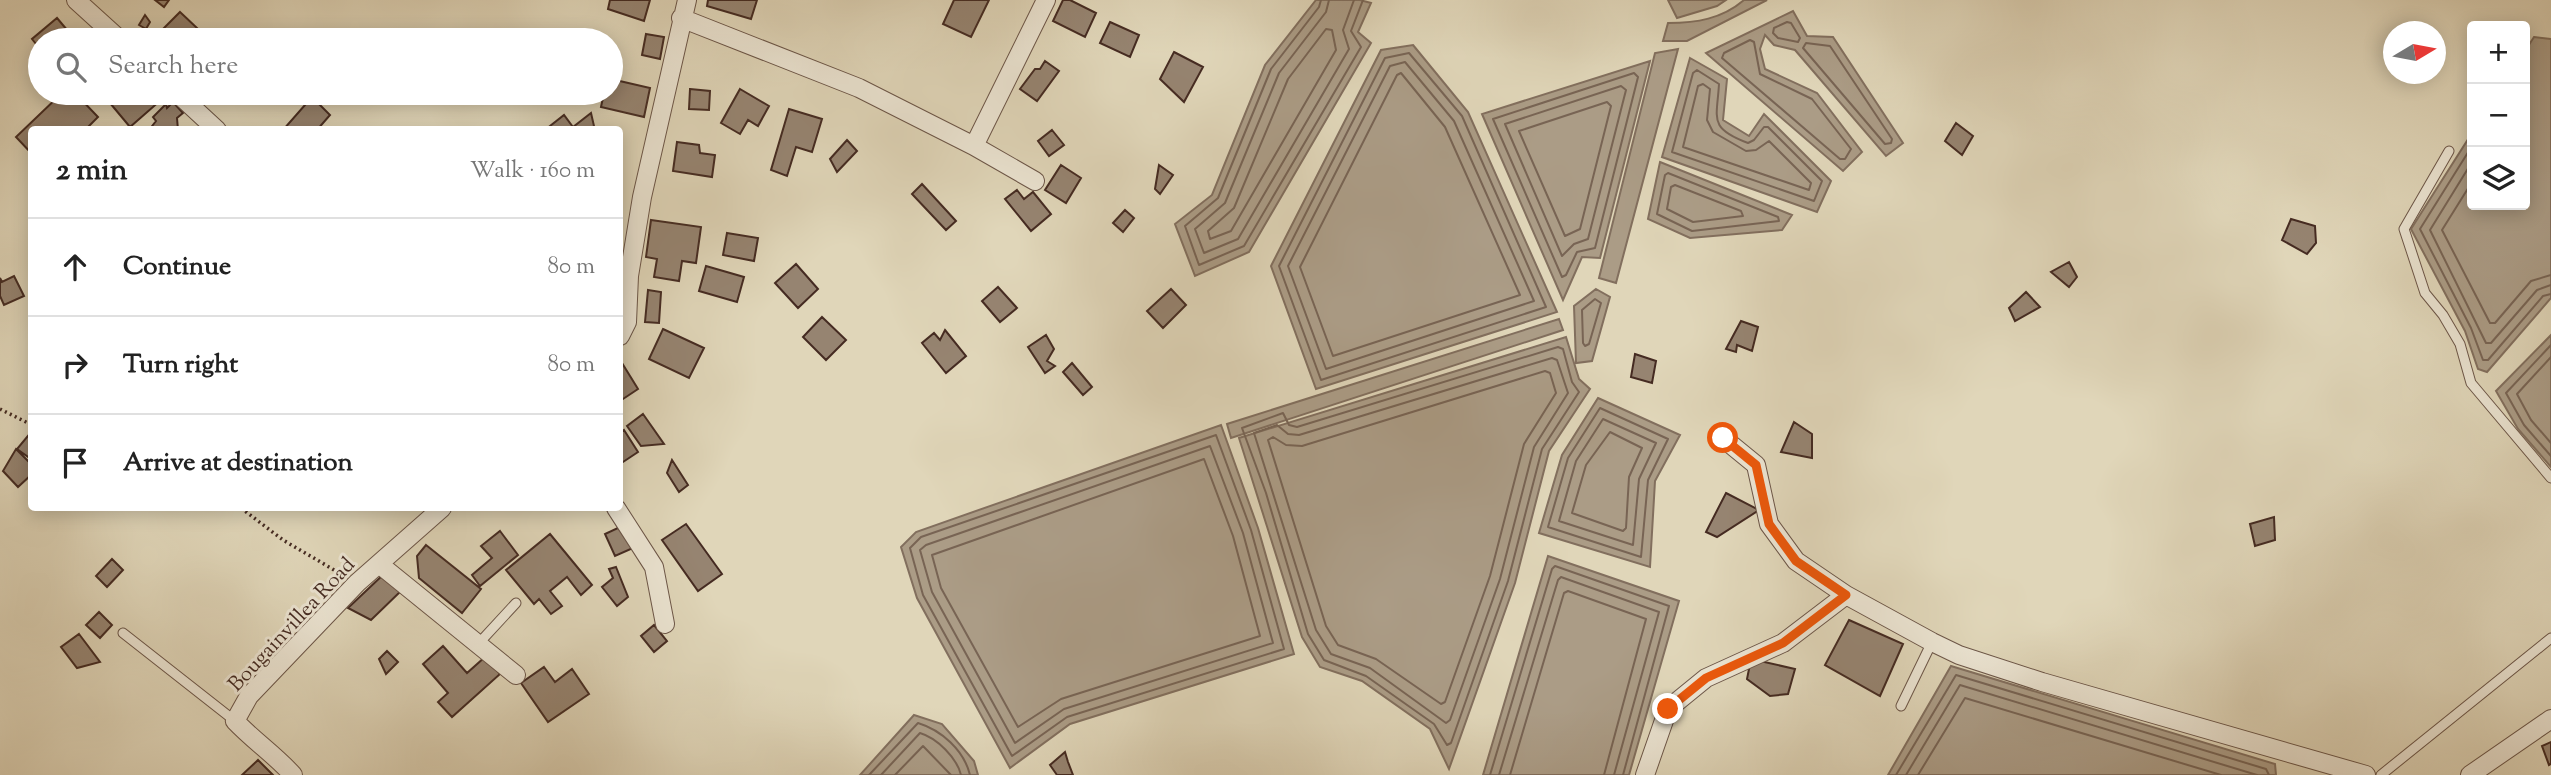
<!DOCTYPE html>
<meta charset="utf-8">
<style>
body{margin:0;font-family:"Sorts Mill Goudy",serif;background:#f2f2f2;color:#222}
.controls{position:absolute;right:21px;top:21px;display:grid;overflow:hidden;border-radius:7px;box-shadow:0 4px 18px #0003}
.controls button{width:63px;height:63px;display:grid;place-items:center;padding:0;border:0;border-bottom:2px solid #e0e0e0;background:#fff;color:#222;font:35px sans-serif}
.compass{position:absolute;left:2383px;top:21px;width:63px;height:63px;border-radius:50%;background:#fff;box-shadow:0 4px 18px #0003;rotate:80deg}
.stop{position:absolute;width:21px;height:21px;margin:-16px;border:5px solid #ea580c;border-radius:50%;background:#fff}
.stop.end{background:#ea580c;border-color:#fff;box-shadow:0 2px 7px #0008}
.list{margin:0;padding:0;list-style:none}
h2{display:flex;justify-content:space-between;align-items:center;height:91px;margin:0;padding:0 28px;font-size:30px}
h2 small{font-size:23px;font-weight:400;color:#767676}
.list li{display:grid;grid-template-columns:46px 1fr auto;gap:21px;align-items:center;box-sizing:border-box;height:98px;padding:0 28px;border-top:2px solid #e0e0e0}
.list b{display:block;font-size:26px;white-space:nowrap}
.list em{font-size:23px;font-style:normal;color:#767676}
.icon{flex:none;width:38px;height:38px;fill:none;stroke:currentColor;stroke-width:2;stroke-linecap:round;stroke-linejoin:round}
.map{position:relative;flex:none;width:2551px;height:775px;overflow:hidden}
.search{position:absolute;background:#fff;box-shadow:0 4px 18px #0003;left:28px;top:28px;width:595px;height:77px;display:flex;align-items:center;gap:18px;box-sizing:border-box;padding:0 24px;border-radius:38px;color:#767676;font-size:26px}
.panel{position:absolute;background:#fff;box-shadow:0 4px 18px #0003;left:28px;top:126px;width:595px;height:385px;border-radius:7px}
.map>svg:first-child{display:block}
.water{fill:#ab9c86;stroke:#826f5e;stroke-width:2}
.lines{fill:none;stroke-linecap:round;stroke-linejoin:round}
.shore{stroke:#786454;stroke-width:2}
.building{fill:#968471;stroke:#452b22;stroke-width:2}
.lane-casing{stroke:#6c5648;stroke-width:11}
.street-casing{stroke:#6c5648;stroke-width:20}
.path{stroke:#452b22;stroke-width:3.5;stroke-dasharray:2 3.5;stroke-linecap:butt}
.lane{stroke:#ebe4d2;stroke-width:9}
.street{stroke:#ebe4d2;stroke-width:18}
.route{stroke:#ea580c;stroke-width:9}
.labels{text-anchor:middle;stroke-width:6;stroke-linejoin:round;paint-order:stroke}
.street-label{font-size:21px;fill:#452b22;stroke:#ebe4d2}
</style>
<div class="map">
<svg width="2551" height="775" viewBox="0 0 2551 775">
<rect width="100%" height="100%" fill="#e0d6b9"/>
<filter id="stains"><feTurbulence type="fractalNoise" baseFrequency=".00286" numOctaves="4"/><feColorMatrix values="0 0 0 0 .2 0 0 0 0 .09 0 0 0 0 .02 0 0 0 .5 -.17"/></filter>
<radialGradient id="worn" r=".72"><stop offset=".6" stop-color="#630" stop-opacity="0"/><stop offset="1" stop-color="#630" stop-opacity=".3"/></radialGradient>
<!-- water -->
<path class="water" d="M1316 0H1360L1371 3 1358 32 1371 43 1249 252 1195 276 1175 224 1212 195 1265 65Z
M1668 0H1726L1717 6 1677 18Z
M1744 0H1767L1687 41H1663L1668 23C1696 23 1722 19 1744 0Z
M1793 11 1807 36 1833 37 1903 143 1886 156 1795 50 1774 45 1765 35 1760 49 1765 69 1817 93 1862 152 1843 171 1706 53Z
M2534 37 2551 39V298L2487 372 2478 369 2465 331 2411 229 2472 133V205H2525V51Z
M1413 45 1468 112 1557 312 1316 389 1271 266 1381 50Z
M1678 49 1616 283 1599 278 1655 53Z
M1690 58 1727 79 1723 120 1749 136 1764 114 1831 181 1817 212 1662 157Z
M1650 61 1600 258 1582 257 1563 300 1482 114Z
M1660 162 1792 215 1782 230 1690 238 1648 219Z
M1596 289 1610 297 1592 361 1576 363 1574 306Z
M1559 319 1563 330 1231 438 1227 424Z
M2551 335V467L2518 429 2496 391Z
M1566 337 1579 379 1590 389 1549 451 1515 583 1449 769 1430 729 1362 681 1320 667 1302 637 1239 438Z
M1598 398 1680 435 1655 481 1650 567 1539 533 1562 455Z
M1221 425 1258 528 1294 654 1070 724 1010 768 917 598 901 547 916 532Z
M1548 556 1679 601 1629 775H1483Z
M1951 666 2275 764 2276 775H1888Z
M914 715 942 724 974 761 978 775H860Z"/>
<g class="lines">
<!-- shore -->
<path class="shore" d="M1321 0 1319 7 1271 69 1218 198 1185 226 1199 265 1244 246 1361 47 1351 31 1363 0
M1329 0 1326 12 1279 73 1225 203 1195 229 1204 253 1238 239 1349 49 1343 30 1354 0
M1787 22 1791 23 1800 38 1798 42 1778 38 1773 33 1774 28Z
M1326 29 1332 30 1336 50 1231 231 1210 239 1208 231 1234 208 1288 79Z
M1750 40 1754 42 1760 74 1812 99 1851 149 1845 159H1840L1722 58 1724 53Z
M1806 43 1830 46 1892 139 1891 143 1885 144 1803 48Z
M1409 53 1462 116 1546 307 1321 380 1279 266 1385 58Z
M1405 62 1454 121 1534 301 1326 369 1288 266 1390 66Z
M1697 70 1719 84C1717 119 1708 128 1748 143L1754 140 1764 127H1768L1822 181 1814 201 1672 152 1693 73Z
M1401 73 1445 127 1520 295 1333 356 1300 267 1397 75Z
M1634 73 1638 77 1595 248 1577 252 1566 275 1562 277 1493 119Z
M1703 84 1710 89 1707 120 1713 132 1746 151 1756 150 1769 141 1811 183 1809 190 1683 147 1698 86Z
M1621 86 1626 90 1588 239 1574 244 1562 256 1505 124Z
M1607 102 1611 106 1580 229 1565 236 1519 131Z
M2472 146 2420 229 2471 328 2483 360H2488L2543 296 2551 294
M2472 162 2430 230 2486 343H2491L2537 290 2551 285
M1668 173 1778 217 1779 221 1692 231 1657 214 1665 175Z
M2472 182 2442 230 2490 323H2495L2531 281 2551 275
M1675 185 1741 211 1743 216 1693 222 1667 209 1671 187Z
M1595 299 1601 303 1589 344 1585 346 1583 343 1582 310Z
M2551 345 2506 393 2524 425 2551 456
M1558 347 1563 349 1572 382 1579 392 1542 449 1508 581 1451 743 1447 745 1434 724 1366 676 1324 660 1308 634 1266 493 1242 428 1283 413 1289 425 1297 427Z
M2551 357 2517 394 2531 420 2551 443
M1552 358 1557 360 1568 393 1534 447 1500 579 1450 720 1446 723 1370 668 1331 654 1316 630 1254 433 1277 425 1288 434 1299 435Z
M1545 371 1550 373 1556 393 1524 444 1490 576 1445 702 1441 704 1376 659 1338 645 1326 626 1268 440 1273 437 1286 445 1302 446Z
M1600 408 1668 439 1648 480 1641 557 1548 527 1568 458Z
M1603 419 1656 443 1639 479 1633 545 1559 521 1576 461Z
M1610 432 1642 448 1629 477 1626 528 1623 531 1572 513 1586 465Z
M1216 435 1251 530 1284 649 1067 717 1012 756 923 595 910 548 921 537Z
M1210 446 1243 533 1273 643 1064 709 1015 743 932 592 920 550 926 545Z
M1204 459 1233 536 1260 636 1061 699 1018 727 941 588 932 555Z
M869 775 918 723C941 730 964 750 970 775
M881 775 920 733C937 738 957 758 961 775
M895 775 923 746 951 775
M1490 775 1552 569 1555 566 1669 606 1623 775
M1499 775 1558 580 1561 577 1659 612 1614 775
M1510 775 1564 593 1568 591 1646 619 1604 775
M1896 775 1956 675 2266 769 2269 775
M1906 775 1960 685 2257 775
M1918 775 1965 698 2221 775"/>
</g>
<!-- building -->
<path class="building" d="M155 0H169L164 7Z
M610 0H650L644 21 608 9Z
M708 0H757L751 19 707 6Z
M954 0H989L971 37 943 24Z
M1063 0H1070L1096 13 1085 37 1053 21Z
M180 12 197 28 185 40H166L159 33Z
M145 15 150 22 146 29 139 25Z
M57 18 73 37 70 40H40V49L32 39Z
M1110 22 1139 35 1130 57 1100 43Z
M86 30 99 40H78Z
M646 34 664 37 660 59 642 55Z
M1174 52 1203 67 1184 102 1160 79Z
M1045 61 1059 71 1037 101 1020 89 1035 69H1040Z
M611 79 650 88 644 117 601 107 604 93H611Z
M690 89 710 91 709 110 689 109Z
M740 89 769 106 758 126 748 120 740 134 721 123Z
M62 93H75L98 117 85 130H32V154L16 137Z
M121 93H155L161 100 130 127 110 103Z
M312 97 330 115 317 130H283Z
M173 102 183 113 177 118 178 130H149L156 121 153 117 166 104 167 108Z
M789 109 822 119 812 152 796 147 787 176 771 170Z
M591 113 594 126 589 130H545L564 115 573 127Z
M1956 123 1973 136 1962 155 1945 141Z
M1052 130 1064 145 1049 156 1038 141Z
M847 140 857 151 837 172 830 159Z
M677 142 699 145 700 153 715 155 712 177 673 171Z
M1061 165 1081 178 1066 203 1045 190Z
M1159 165 1173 175 1160 194 1155 189Z
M922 184 956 221 946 230 912 194Z
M1017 190 1024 199 1033 192 1051 214 1031 231 1005 199Z
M1125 210 1134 218 1123 232 1113 223Z
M2291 219 2315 226 2316 243 2307 254 2282 240Z
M651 220 701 227 696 263 682 261 679 281 654 277 657 259 646 257Z
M727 233 758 238 754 261 723 255Z
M2069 262 2077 277 2069 287 2051 272Z
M796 264 818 289 798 308 775 283Z
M706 266 744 277 737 302 699 291Z
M14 276 24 296 4 305 0 296V278L2 282Z
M998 287 1017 308 1000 322 982 301Z
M1171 289 1186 305 1163 328 1147 311Z
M648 290 661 292 659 323 645 322Z
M2026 292 2040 307 2015 321 2009 308Z
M822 317 846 340 826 360 803 337Z
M1741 321 1758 327 1752 351 1737 345 1736 352 1726 349Z
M663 329 704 348 689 378 649 359Z
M945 330 966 356 946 373 922 343 934 333 940 340Z
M1046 335 1054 349 1047 361 1055 366 1045 373 1028 347Z
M1635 354 1656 361 1652 383 1631 377Z
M622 363 638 389 620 401V365Z
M1072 363 1092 387 1083 395 1063 372Z
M643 414 664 444 641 446 627 426Z
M1794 422 1812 434V458L1781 452Z
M624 430 638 452 620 464V433Z
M32 431V459H31L17 449Z
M16 449 32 465V474L18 487 3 471Z
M672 460 688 485 679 492 667 473Z
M1726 493 1759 510 1717 537 1706 532Z
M2274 517 2275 540 2255 546 2250 524Z
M686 524 722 574 698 591 662 540Z
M622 526 633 548 615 556 605 534Z
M500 531 518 555 480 586 472 575 492 558 481 546Z
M550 534 592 585 581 595 567 577 550 591 562 606 551 614 539 599 534 604 506 570Z
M426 545 481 589 462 613 419 578 417 556Z
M112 559 123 570 107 587 96 576Z
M616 567 628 597 617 606 602 587 613 578 609 569Z
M386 572 403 589 371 620 348 608Z
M99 612 112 625 100 638 86 625Z
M1849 620 1903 644 1880 696 1825 665Z
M654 625 667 641 654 652 641 636Z
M79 634 100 662 77 668 61 647Z
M443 646 467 673 485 657 500 674 452 717 438 702 448 693 423 664Z
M387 651 398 662 386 674 379 659Z
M1751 659 1795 669 1788 694 1770 696 1747 679Z
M544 667 555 682 572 669 589 694 548 722 521 683Z
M2551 742V764L2549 765 2542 746Z
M1065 752 1068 762 1073 775H1057L1050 765Z
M258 760 273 775H242Z"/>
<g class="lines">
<!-- lane casing -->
<g class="lane-casing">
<path id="lane" d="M2449 151 2404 229 2425 293 2443 315 2460 344 2471 383 2551 478
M123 633 235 721
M480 642 516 603
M1901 706 1932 642
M2381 775 2551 638"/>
</g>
<!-- street casing -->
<g class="street-casing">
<path id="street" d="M76 0 120 40
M681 18 859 88 974 146 1035 181
M177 93 217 130
M974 146 1046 0
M620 336 627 322 629 276 642 197 687 0
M1723 438 1756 465 1769 524 1796 561 1846 595 1932 642 1959 655 2042 682 2366 775
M616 508 654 567 665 624
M379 564 516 675
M293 775C275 755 254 741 235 721L249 696 357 583 442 508
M1645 775 1668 709 1706 678 1783 643 1846 595
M2470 775 2551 719"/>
</g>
<!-- path -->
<path class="path" d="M0 409 32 425
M241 508 283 540 341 574"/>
<!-- lane -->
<use href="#lane" class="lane"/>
<!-- street -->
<use href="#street" class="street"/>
</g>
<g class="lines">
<!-- route -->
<path class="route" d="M1668 709 1706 678 1783 643 1846 595 1796 561 1769 524 1756 465 1723 438"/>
</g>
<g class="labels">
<!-- street labels -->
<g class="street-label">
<text transform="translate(291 624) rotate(-47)" y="7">Bougainvillea Road</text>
</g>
</g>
<rect width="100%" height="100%" filter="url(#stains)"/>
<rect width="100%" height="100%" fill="url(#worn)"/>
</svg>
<div class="controls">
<button>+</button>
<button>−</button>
<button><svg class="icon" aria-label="layers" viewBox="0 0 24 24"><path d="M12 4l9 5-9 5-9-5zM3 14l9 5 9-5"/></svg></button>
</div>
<svg class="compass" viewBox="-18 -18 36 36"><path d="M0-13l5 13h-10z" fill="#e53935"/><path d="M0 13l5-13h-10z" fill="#767676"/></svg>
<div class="stop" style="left:1723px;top:438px"></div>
<div class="stop end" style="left:1668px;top:709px"></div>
<div class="search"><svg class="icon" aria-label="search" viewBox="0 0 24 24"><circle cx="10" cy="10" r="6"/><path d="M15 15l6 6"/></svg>Search here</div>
<section class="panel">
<h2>2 min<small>Walk · 160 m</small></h2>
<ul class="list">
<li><svg class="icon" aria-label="ahead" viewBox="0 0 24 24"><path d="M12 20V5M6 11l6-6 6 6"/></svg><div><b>Continue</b></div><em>80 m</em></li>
<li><svg class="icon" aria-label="right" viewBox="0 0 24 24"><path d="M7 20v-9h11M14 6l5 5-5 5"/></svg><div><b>Turn right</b></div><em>80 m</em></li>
<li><svg class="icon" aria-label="arrive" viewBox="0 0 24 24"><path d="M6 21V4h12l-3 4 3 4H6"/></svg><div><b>Arrive at destination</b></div></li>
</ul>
</section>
</div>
